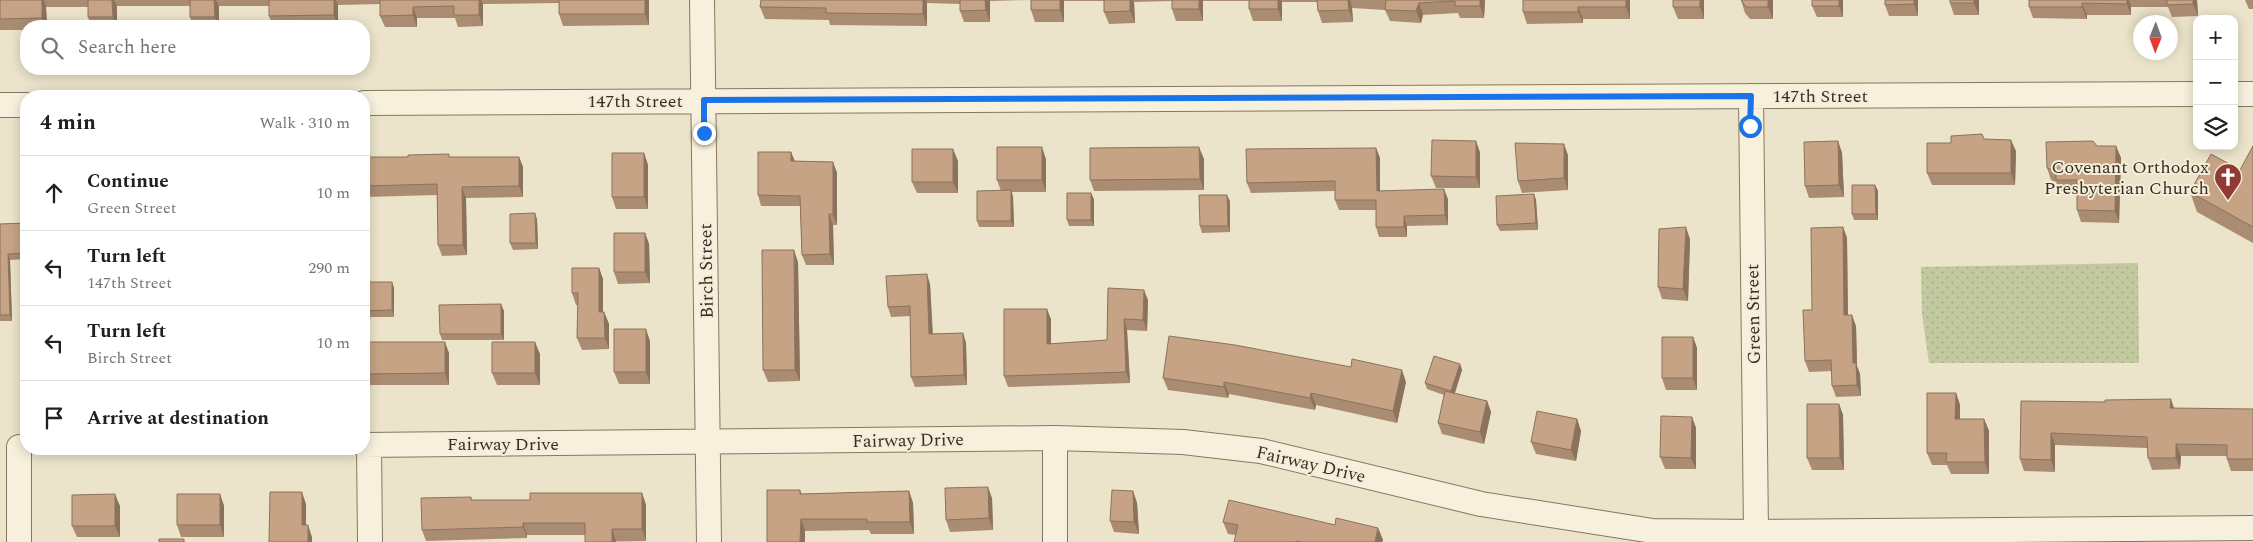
<!DOCTYPE html>
<meta charset="utf-8">
<style>
body{margin:0;font-family:Spectral,serif;background:#f6f6f6;color:#202124}
.controls{position:absolute;right:15px;top:15px;display:grid;overflow:hidden;border-radius:10px;box-shadow:0 2px 12px #0003}
.controls button{width:45px;height:45px;display:grid;place-items:center;padding:0;border:0;border-bottom:1px solid #e0e0e0;background:#fff;color:#202124;font:25px sans-serif}
.compass{position:absolute;left:2133px;top:15px;width:45px;height:45px;border-radius:50%;background:#fff;box-shadow:0 2px 12px #0003;rotate:181deg}
.stop{position:absolute;width:15px;height:15px;margin:-11px;border:4px solid #1a73e8;border-radius:50%;background:#fff}
.stop.end{background:#1a73e8;border-color:#fff;box-shadow:0 1px 5px #0008}
.list{margin:0;padding:0;list-style:none}
h2{display:flex;justify-content:space-between;align-items:center;height:65px;margin:0;padding:0 20px;font-size:21px}
h2 small{font-size:16px;font-weight:400;color:#757577}
.list li{display:grid;grid-template-columns:32px 1fr auto;gap:15px;align-items:center;box-sizing:border-box;height:75px;padding:0 20px;border-top:1px solid #e0e0e0}
.list b{display:block;font-size:19px;white-space:nowrap}
.list p{margin:0;font-size:16px;white-space:nowrap;color:#757577}
.list em{font-size:16px;font-style:normal;color:#757577}
.icon{flex:none;width:28px;height:28px;fill:none;stroke:currentColor;stroke-width:2;stroke-linecap:round;stroke-linejoin:round}
.map{position:relative;flex:none;width:2253px;height:542px;overflow:hidden}
.search{position:absolute;background:#fff;box-shadow:0 2px 12px #0003;left:20px;top:20px;width:350px;height:55px;display:flex;align-items:center;gap:12px;box-sizing:border-box;padding:0 18px;border-radius:20px;color:#757577;font-size:19px}
.panel{position:absolute;background:#fff;box-shadow:0 2px 12px #0003;left:20px;top:90px;width:350px;height:365px;border-radius:20px}
.map>svg:first-child{display:block}
.grass{fill:url(#grass-dots)}
.lines{fill:none;stroke-linecap:round;stroke-linejoin:round}
.minor-casing{stroke:#877760;stroke-width:26}
.minor{stroke:#f7f0dd;stroke-width:24}
.wall{fill:#aa8c72}
.shaded-wall{fill:#8b725c}
.building{fill:#c6a384;stroke:#8b725c}
.route{stroke:#1a73e8;stroke-width:6}
.labels{text-anchor:middle;stroke-width:4;stroke-linejoin:round;paint-order:stroke}
.street-label{font-size:18px;fill:#392e22;stroke:#f3edd9}
.poi-label{font-size:18px;fill:#392e22;stroke:#f3edd9;text-anchor:end}
</style>
<div class="map">
<svg width="2253" height="542" viewBox="0 0 2253 542">
<defs>
<pattern id="grass-dots" width="8" height="8" patternUnits="userSpaceOnUse" patternTransform="scale(1.25)"><rect width="8" height="8" fill="#c2c99f"/><path d="M2 2h.1M6 6h.1" fill="none" stroke="#a7ad89" stroke-width="1.8" stroke-linecap="round"/></pattern>
</defs>
<rect width="100%" height="100%" fill="#ebe3ca"/>
<!-- grass -->
<path class="grass" d="M2138 263 2139 363H1929L1922 314 1921 267Z"/>
<g class="lines">
<!-- minor casing -->
<g class="minor-casing">
<path id="minor" d="M702 0 709 542
M2234 94H2253
M1751 96 1756 532
M364 103 2197 94
M0 105H26
M364 445 1055 438 1183 442 1261 451 1481 504 1653 531 1756 532 2253 528
M369 445 370 542
M19 447V542
M1055 542V438"/>
</g>
<!-- minor -->
<use href="#minor" class="minor"/>
</g>
<!-- wall -->
<path class="wall" d="M0 0H649V25L563 26 559 14V3L483 4V26L458 27 455 18H417V27H385L380 16V4L338 5V26H273L269 16V6H219V26H193L190 17V6H117V26H91L88 17V7H46L47 26H26V30H0Z
M761 0H1485L1484 18H1460L1458 13 1423 15 1421 23 1390 21 1385 10 1352 8 1353 22 1322 23 1318 11 1317 2H1282V21H1253L1249 9V1H1203V21H1176L1172 9V1L1134 2 1135 23 1109 24 1104 12V1H1064V22H1035L1031 10V0L990 1V22H964L960 11V4L927 3V26L830 25 829 20 765 19 760 7Z
M1523 0H1630V19H1583V23L1527 24 1523 12Z
M1673 0H1704V19H1678L1673 7Z
M1741 0H1773V19H1750L1745 13Z
M1812 0H1843V17H1817L1812 6Z
M1885 0H1918V16H1889L1885 5Z
M1950 0H1979V15H1954L1950 3Z
M2029 0H2197L2198 16 2172 17 2168 7H2131V15H2087V19L2033 18 2029 7Z
M2245 0H2253V9H2249Z
M1984 139 2016 151 2015 185H1932L1927 173 1951 143Z
M1838 141 1842 153 1844 197 1809 198 1805 186Z
M2116 146 2121 158 2119 223 2081 222 2077 210V192L2060 191 2056 182 2051 180 2047 168Z
M2253 146V243L2197 212 2190 192 2240 170Z
M1376 148 1380 158V191L1448 199V225L1407 226V237H1379L1376 227V210H1339L1335 200V191L1251 193 1247 183Z
M791 152 795 161 833 162 837 173V225H833L834 265H806L802 255 800 206H761L758 195Z
M1480 152V188H1436L1431 176Z
M644 153 648 165V209H616L612 197Z
M1568 155V190L1522 193 1518 181Z
M364 157H519L523 167V197L466 198 467 255 442 256 438 245 437 195 364 197Z
M1046 159V192H1012L1013 197 1014 227H979L977 221 1001 191 997 180Z
M1204 159V190L1094 191 1090 180Z
M958 161V193H917L912 182Z
M1875 185 1878 191V220H1854L1852 214Z
M1534 194 1536 200 1538 230 1500 231 1497 225Z
M1094 199V226H1069L1067 220Z
M1230 201V232L1202 233 1200 226Z
M537 219 538 249 513 250 510 243Z
M26 223V259L10 260 12 321H0V224Z
M1843 227 1847 238 1848 315 1856 326 1857 366 1860 374 1861 396 1836 397 1832 386V371L1809 372 1805 361 1812 310Z
M645 233 649 244 650 283 618 284 614 272Z
M1690 239 1688 301 1662 299 1658 287Z
M798 262 800 381 768 382 763 370Z
M599 268 603 279V312H604L609 324V349L582 350 577 338 578 305H576L572 293Z
M364 282H392L394 288V317H364Z
M930 284 933 334 963 333 966 343 967 385 915 387 911 377 910 316 891 317 888 307Z
M1108 288 1148 300 1147 331 1127 330 1130 383 1008 387 1004 376 1051 319V344L1107 340Z
M504 311V340H442L440 334Z
M1693 337 1697 348V390H1666L1662 378Z
M650 341V384H619L614 372Z
M364 342 449 353V385H364Z
M540 354V385H497L492 373Z
M1460 364 1462 370 1455 393 1487 401 1491 412 1484 444 1442 434 1438 423 1444 395 1427 389 1425 383Z
M1163 378 1406 382 1397 423 1316 405 1315 410 1229 394 1228 398 1168 390Z
M1956 393 1960 405V419H1984L1989 431V474H1951L1947 465H1932L1927 453Z
M2021 401 2174 409H2253V471H2231L2227 459V456H2181L2180 469 2152 470 2148 458 2147 448 2055 445V472L2024 471 2020 459Z
M1839 404 1843 415 1844 470H1812L1807 458Z
M1692 417 1696 428V469H1665L1660 457Z
M1577 419 1581 431 1576 461 1536 454 1531 442Z
M800 490 802 494 909 491 913 503 914 534H871L869 530 805 531V542H767Z
M1133 491 1137 503 1139 534 1114 532 1110 521Z
M642 493 646 505V541L585 542V535H527V538L426 541 422 530 471 497 472 500H530Z
M220 494 224 506V537H181L177 525Z
M992 498 993 530 950 532 946 520Z
M120 506V537H77L72 526Z
M1223 522 1335 525 1378 528 1383 540 1382 542H1234L1236 535 1228 534Z"/>
<!-- shaded-wall -->
<path class="shaded-wall" d="M42 0H44L46 7 47 26H45L42 18Z
M112 0H114L117 6V26H116L113 17Z
M214 0H216L219 6V26H218L215 17Z
M334 0H336L338 5V26L334 15Z
M479 0H481L483 4V26L479 15Z
M645 0H649V25L645 14Z
M923 0H926L927 3V26L923 14Z
M985 0H989L990 1V22L986 10Z
M1060 0H1064V22L1060 10Z
M1130 0H1133L1134 2 1135 23 1130 11Z
M1199 0H1203V21L1199 9Z
M1278 0H1281L1282 2V21L1278 9Z
M1348 0H1350L1352 8 1353 22 1349 10Z
M1480 0H1485L1484 18 1480 6Z
M1626 0H1630V19L1626 7Z
M1700 0H1704V19L1700 7Z
M1768 0H1773V19L1768 7Z
M1839 0H1843V17L1839 6Z
M1914 0H1918V16L1914 4Z
M1974 0H1979V15L1974 3Z
M2127 0H2129L2131 7V15L2127 4Z
M2193 0H2197L2198 16 2193 4Z
M1419 3 1423 15 1421 23 1416 11Z
M2082 3 2087 15V19L2082 7Z
M413 7 417 18V27L413 15Z
M1578 7 1583 19V23L1578 12Z
M2011 140 2016 151 2015 185 2011 173Z
M1476 141 1480 152V188L1476 177Z
M1838 141 1842 153 1844 197 1839 185Z
M1564 144 1568 155V190L1564 178Z
M2116 146 2121 158 2119 223 2115 211Z
M1042 147 1046 159V192L1042 180Z
M1199 147 1204 159V190L1200 179Z
M1376 148 1380 158V201L1377 191Z
M953 149 958 161V193L953 182Z
M791 152 795 163 791 161Z
M644 153 648 165V209L644 197Z
M519 157 523 167V197L519 186Z
M833 162 837 173V225L833 214Z
M1875 185 1878 191V220L1876 214Z
M462 187 466 198 467 255 463 245Z
M1444 189 1448 199V225L1445 215Z
M1011 190 1013 197 1014 227 1011 221Z
M1091 193 1094 199V226L1091 220Z
M1534 194 1536 200 1538 230 1536 223Z
M1227 195 1230 201V232L1228 226Z
M535 213 537 219 538 249 536 243Z
M829 214 833 225 834 265 830 254Z
M1404 216 1407 226V237L1404 227Z
M1686 227 1690 239 1688 301 1683 289Z
M1843 227 1847 238 1848 326 1844 315Z
M645 233 649 244 650 283 645 272Z
M794 250 798 262 800 381 795 370Z
M8 254 10 260 12 321 10 315Z
M599 268 603 279V324L599 312Z
M927 274 930 284 933 344 929 334Z
M392 282 394 288V317L392 310Z
M1144 290 1148 300 1147 331 1143 320Z
M501 304 504 311V340L501 334Z
M1047 309 1051 319V355L1047 344Z
M604 312 609 324V349L605 338Z
M1852 315 1856 326 1857 366 1860 374 1861 396 1857 385 1853 363Z
M1124 319 1127 330 1130 383 1126 372Z
M646 329 650 341V384L646 372Z
M963 333 966 343 967 385 964 375Z
M1693 337 1697 348V390L1693 378Z
M445 342 449 353V385L445 373Z
M535 342 540 354V385L535 373Z
M1460 364 1462 370 1453 398 1451 391Z
M1402 370 1406 382 1397 423 1393 411Z
M1224 382 1229 394 1228 398 1224 387Z
M1311 393 1316 405 1315 410 1310 398Z
M1956 393 1960 405V431L1955 419Z
M2171 399 2175 411 2170 408Z
M1487 401 1491 412 1484 444 1480 432Z
M1839 404 1843 415 1844 470 1840 458Z
M1692 417 1696 428V469L1691 458Z
M1577 419 1581 431 1576 461 1571 450Z
M1984 419 1989 431V474L1985 462Z
M2051 433 2055 445V472L2051 460Z
M2176 444 2181 456 2180 469 2176 458Z
M988 487 992 498 993 530 989 518Z
M909 491 913 503 914 534 910 522Z
M1133 491 1137 503 1139 534 1134 522Z
M302 492 306 504V537L302 525Z
M642 493 646 505V541L642 529Z
M115 494 120 506V537L115 526Z
M220 494 224 506V537L220 525Z
M801 519 805 531V542H800Z
M523 523 527 535V538L523 527Z
M308 525 312 537V542H308Z
M1378 528 1383 540 1382 542H1375Z
M612 529 616 541V542H612Z"/>
<!-- building -->
<path class="building" d="M0 0H42V18L0 19Z
M88 0H112L113 17H88Z
M190 0H214L215 17H190Z
M269 0H334V15L269 16Z
M380 0H479V15H454V6L413 7V15L380 16Z
M559 0H645V14H559Z
M761 0H923V14L826 13V8L760 7Z
M960 0H985L986 10 960 11Z
M1031 0H1060V10H1031Z
M1104 0H1130V11L1104 12Z
M1172 0H1199V9H1172Z
M1249 0H1278V9H1249Z
M1317 0H1348L1349 10 1318 11Z
M1386 0H1480V6H1455V1L1419 3 1416 11 1385 10Z
M1523 0H1626V7H1578V12H1523Z
M1673 0H1700V7H1673Z
M1741 0H1768V7H1746Z
M1812 0H1839V6H1812Z
M1885 0H1914V4L1885 5Z
M1950 0H1974V3H1950Z
M2029 0H2127V4L2082 3V7H2029Z
M2167 0H2193V4L2167 5Z
M1982 134 1984 139 2011 140V173H1927V143H1951V136Z
M1432 140 1476 141V177L1431 176Z
M1838 141 1839 185 1805 186 1804 142Z
M2093 141 2097 146H2116L2115 211 2077 210V180H2056V171L2047 168 2046 142Z
M1515 143 1564 144V178L1518 181Z
M2253 146V227L2190 192 2211 154 2240 170Z
M997 147H1042V180H997Z
M1199 147 1200 179 1090 180V148Z
M1376 148 1377 191 1444 189 1445 215 1404 216V227H1376V200H1335V181L1247 183 1246 149Z
M912 149H953V182H912Z
M758 152H791V161L833 162V214H829L830 254 802 255 800 196 758 195Z
M612 153H644V197H612Z
M449 154V157H519V186L462 187 463 245H438L437 184 364 186V157H408V155Z
M1852 185H1875L1876 214H1852Z
M1011 190V221H977V191Z
M1067 193H1091V220H1067Z
M1534 194 1536 223 1497 225 1496 196Z
M1199 195H1227L1228 226H1200Z
M535 213 536 243H510V214Z
M26 223V253L8 254 10 315H0V224Z
M1686 227 1683 289 1658 287 1659 229Z
M1843 227 1844 315H1852L1853 363H1856L1857 385 1832 386 1831 360 1805 361 1803 310H1812L1811 228Z
M614 233H645V272H614Z
M762 250H794L795 370H763Z
M572 268H599V312H604L605 338H577L578 293H572Z
M927 274 929 334 963 333 964 375 911 377 910 306 888 307 886 276Z
M364 282H392V310L364 311Z
M1108 288 1144 290 1143 320 1124 319 1126 372 1004 376V309H1047V344L1107 340Z
M501 304V334H440L439 305Z
M614 329H646V372H614Z
M1169 336 1235 345 1351 367 1352 359 1402 370 1393 411 1311 393 1310 398 1224 382V387L1163 378Z
M1662 337H1693V378H1662Z
M364 342H445V373L364 374Z
M492 342H535V373H492Z
M1434 356 1460 364 1451 391 1425 383Z
M1445 391 1487 401 1480 432 1438 423Z
M1927 393H1956L1955 419H1984L1985 462H1946L1947 453H1927Z
M2171 399 2170 408 2253 409V459H2227V445L2176 444V458H2148L2147 437 2051 433V460L2020 459 2021 401 2105 402V400Z
M1807 404H1839L1840 458H1807Z
M1537 411 1577 419 1571 450 1531 442Z
M1661 416 1692 417 1691 458 1660 457Z
M988 487 989 518 946 520 945 488Z
M767 490H800V494L909 491 910 522H867V519H801L800 542H767Z
M1112 490 1133 491 1134 522 1110 521Z
M270 492H302V525H308V542H269Z
M530 493H642V529H612V542H585V523H523V527L422 530 421 498 471 497V500H530Z
M115 494V526H72V495Z
M177 494H220V525H177Z
M1229 500 1335 525 1336 518 1378 528 1375 542H1301L1296 541 1295 542H1234L1238 525 1223 522Z
M159 539H184V542H159Z"/>
<g class="lines">
<!-- route -->
<path class="route" d="M704 133V100L1751 96 1750 126"/>
</g>
<!-- icons -->
<defs>
<g id="church-pin" transform="scale(1.4375)"><path d="M0 17L-7.5 6A9.5 9.5 0 1 1 7.5 6Z" fill="#913935" stroke="#f3edd9"/><path d="M-1.2-6h2.4v3.5h3.3v2.4h-3.3V6h-2.4V-.1h-3.3v-2.4h3.3Z" fill="#fff"/></g>
</defs>
<g fill-rule="evenodd">
<use href="#church-pin" x="2228" y="177"/>
</g>
<g class="labels">
<!-- street labels -->
<g class="street-label">
<text x="1820" y="102">147th Street</text>
<text x="635" y="107">147th Street</text>
<text transform="translate(706 271) rotate(-91)" y="6">Birch Street</text>
<text transform="translate(1753 314) rotate(-91)" y="6">Green Street</text>
<text transform="translate(908 440) rotate(-1)" y="6">Fairway Drive</text>
<text x="503" y="450">Fairway Drive</text>
<text transform="translate(1311 464) rotate(13)" y="6">Fairway Drive</text>
</g>
<!-- poi labels -->
<g class="poi-label">
<text x="2209" y="173">Covenant Orthodox<tspan x="2209" dy="21">Presbyterian Church</tspan></text>
</g>
</g>
</svg>
<div class="controls">
<button>+</button>
<button>−</button>
<button><svg class="icon" aria-label="layers" viewBox="0 0 24 24"><path d="M12 4l9 5-9 5-9-5zM3 14l9 5 9-5"/></svg></button>
</div>
<svg class="compass" viewBox="-18 -18 36 36"><path d="M0-13l5 13h-10z" fill="#e53935"/><path d="M0 13l5-13h-10z" fill="#757577"/></svg>
<div class="stop" style="left:1750px;top:126px"></div>
<div class="stop end" style="left:704px;top:133px"></div>
<div class="search"><svg class="icon" aria-label="search" viewBox="0 0 24 24"><circle cx="10" cy="10" r="6"/><path d="M15 15l6 6"/></svg>Search here</div>
<section class="panel">
<h2>4 min<small>Walk · 310 m</small></h2>
<ul class="list">
<li><svg class="icon" aria-label="ahead" viewBox="0 0 24 24"><path d="M12 20V5M6 11l6-6 6 6"/></svg><div><b>Continue</b><p>Green Street</p></div><em>10 m</em></li>
<li><svg class="icon" aria-label="left" viewBox="0 0 24 24"><path d="M17 20v-9H6M10 6l-5 5 5 5"/></svg><div><b>Turn left</b><p>147th Street</p></div><em>290 m</em></li>
<li><svg class="icon" aria-label="left" viewBox="0 0 24 24"><path d="M17 20v-9H6M10 6l-5 5 5 5"/></svg><div><b>Turn left</b><p>Birch Street</p></div><em>10 m</em></li>
<li><svg class="icon" aria-label="arrive" viewBox="0 0 24 24"><path d="M6 21V4h12l-3 4 3 4H6"/></svg><div><b>Arrive at destination</b></div></li>
</ul>
</section>
</div>
